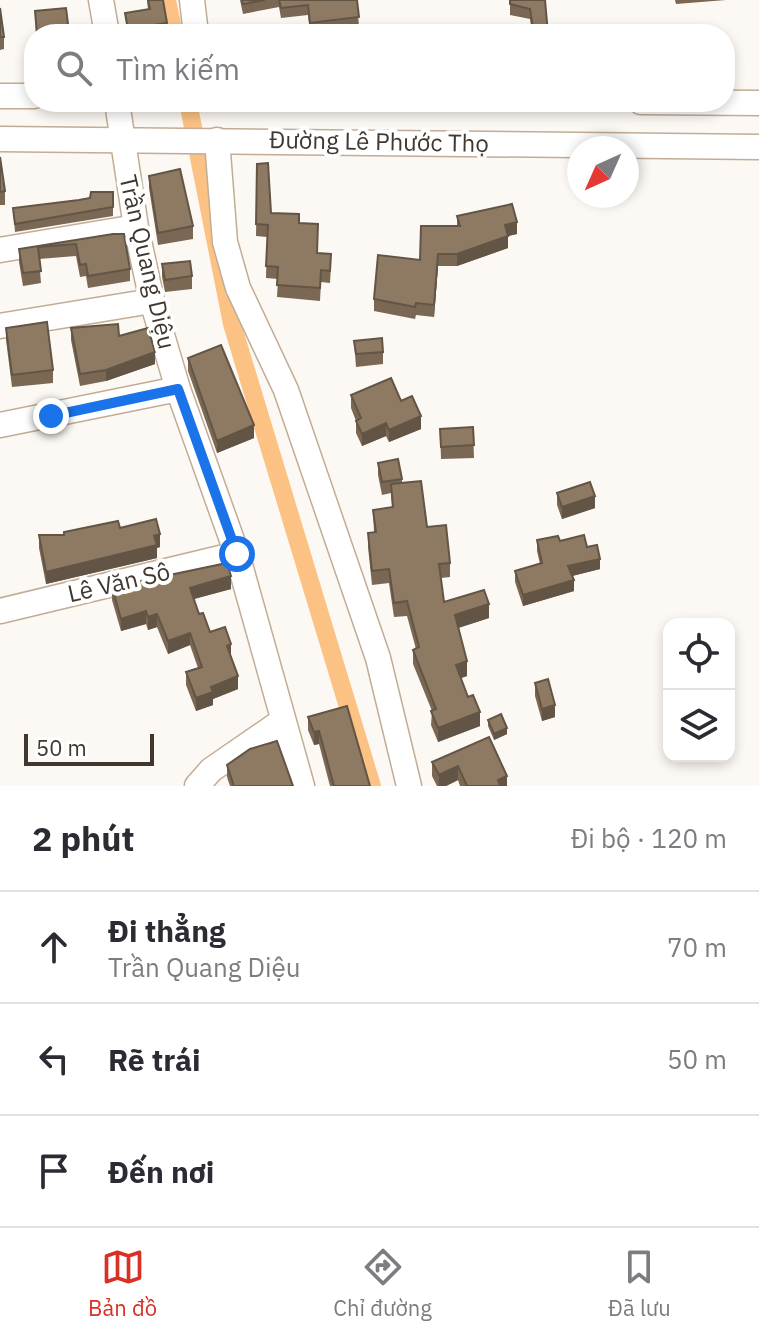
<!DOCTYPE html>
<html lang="vi">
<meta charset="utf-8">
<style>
body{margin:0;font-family:"IBM Plex Sans",sans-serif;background:#f7f7f7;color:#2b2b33}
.controls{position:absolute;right:24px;bottom:24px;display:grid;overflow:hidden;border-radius:16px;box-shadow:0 4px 12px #0003}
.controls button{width:72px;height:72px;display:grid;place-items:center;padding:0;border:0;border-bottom:2px solid #e1e1e2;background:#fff;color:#2b2b33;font:40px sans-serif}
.compass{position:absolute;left:567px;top:136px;width:72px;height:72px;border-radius:50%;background:#fff;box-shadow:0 4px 12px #0003;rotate:225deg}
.scale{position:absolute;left:24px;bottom:20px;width:130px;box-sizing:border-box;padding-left:8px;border:4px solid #41372e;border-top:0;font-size:22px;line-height:28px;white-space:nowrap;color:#41372e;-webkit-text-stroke:6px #fff;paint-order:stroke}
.stop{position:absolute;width:24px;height:24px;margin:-18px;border:6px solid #1a73e8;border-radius:50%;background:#fff}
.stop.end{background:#1a73e8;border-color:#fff;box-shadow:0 2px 8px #0008}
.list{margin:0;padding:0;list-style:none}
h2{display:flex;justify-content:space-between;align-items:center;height:104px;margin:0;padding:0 32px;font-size:34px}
h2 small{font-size:26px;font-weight:400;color:#7c7c81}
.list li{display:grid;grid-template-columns:52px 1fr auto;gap:24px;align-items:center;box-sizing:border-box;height:112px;padding:0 32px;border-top:2px solid #e1e1e2}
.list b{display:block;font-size:30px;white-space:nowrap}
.list p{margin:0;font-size:26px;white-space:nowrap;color:#7c7c81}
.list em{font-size:26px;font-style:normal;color:#7c7c81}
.icon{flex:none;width:44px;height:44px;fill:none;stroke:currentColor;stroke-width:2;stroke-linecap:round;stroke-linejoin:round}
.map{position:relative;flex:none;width:759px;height:786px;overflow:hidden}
.search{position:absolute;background:#fff;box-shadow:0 4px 12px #0003;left:24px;right:24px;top:24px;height:88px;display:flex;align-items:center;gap:20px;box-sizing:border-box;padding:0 28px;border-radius:32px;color:#7c7c81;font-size:30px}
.sheet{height:440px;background:#fff}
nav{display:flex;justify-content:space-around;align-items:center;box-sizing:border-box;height:112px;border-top:2px solid #e1e1e2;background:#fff;font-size:22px;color:#7c7c81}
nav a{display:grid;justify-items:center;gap:4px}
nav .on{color:#d93025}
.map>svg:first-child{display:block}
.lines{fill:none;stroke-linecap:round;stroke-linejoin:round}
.canal{stroke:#fbc284;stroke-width:18}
.minor-casing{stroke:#c2ac95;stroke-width:27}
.minor{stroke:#fff;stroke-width:24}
.wall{fill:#7a6855}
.shaded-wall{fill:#635545}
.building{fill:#8e7963;stroke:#635545;stroke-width:2}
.route{stroke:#1a73e8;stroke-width:10}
.labels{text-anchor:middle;stroke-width:8;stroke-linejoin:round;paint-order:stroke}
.street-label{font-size:24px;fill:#41372e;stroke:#fff}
</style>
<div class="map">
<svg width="759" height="786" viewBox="0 0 759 786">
<rect width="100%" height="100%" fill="#fcf8f3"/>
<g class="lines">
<!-- canal -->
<path class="canal" d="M167 0 174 34
M188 102 232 324 372 786"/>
<!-- minor casing -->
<g class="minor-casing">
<path id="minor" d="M101 0 107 34
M192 0 196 34
M0 96H34
M117 102 136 227 152 301 178 389 237 554 302 786
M641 102 759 103
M0 139 759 147
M217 140 225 242 238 288 286 390 378 658 409 786
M0 250 136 227
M0 326 152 301
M0 425 178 389
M0 611 237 554
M197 786 211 770 282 721"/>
</g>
<!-- minor -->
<use href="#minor" class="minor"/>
</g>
<!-- wall -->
<path class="wall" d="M147 0H163L167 23V34H127L125 13 148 10Z
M240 0H357L359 27 310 33 308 15 281 18 279 7 243 14Z
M510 0H545L548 34H532L530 19 510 15Z
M675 0H726L676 4Z
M0 8 4 37V49L0 50Z
M66 8 69 34H36L35 11Z
M0 157 5 191V205H0Z
M257 164 271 213 299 223 318 253 331 266 330 283 321 282 320 301 277 297 278 279 266 278 267 237 256 236Z
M149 176 193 226V239L158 245 149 188Z
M113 192V216L15 232 13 208 79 200Z
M457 216 517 234 508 236V248L457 266H438L434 317 416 315 415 319 374 311V299L420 260 457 226Z
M113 234 130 269V281L88 288 86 276 80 277 76 256 39 259 41 283 23 286 19 262V249Z
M162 264 192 276V289L165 292 162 277Z
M6 328 53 370V383L12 387 6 340Z
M71 328 119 336 155 364 106 381 80 386 71 340Z
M354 341 383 352V364L356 367Z
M188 358 254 438 217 453 188 371Z
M351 395 401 401 421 429 389 442 386 436 362 446 356 433V421L351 408Z
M473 427 474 458 441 459 440 429Z
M378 463 402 479V483L450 563V577L441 578 444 602 489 618 458 628 467 676 460 678 480 726 438 742 431 725 432 711 413 664V650L416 649 407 616 394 617 389 583 372 585 368 547V533L374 532 373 510 392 507 391 493 382 495 378 475Z
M557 493 595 508 562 519 557 505Z
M120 528 160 547 157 548V558L46 584 39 548V535H64Z
M537 540 560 541 587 547 600 569 572 576 574 591 523 606 515 582V571L540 564 537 551Z
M112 587 231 589 194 599 199 614 210 632 231 657 238 689 213 699V705L196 711 186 685V672L198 668 190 645 168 654 157 627 148 630 146 624 121 631 112 600Z
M535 683 555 717 542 721 535 696Z
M308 717 370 786H330L319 744 314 745 308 730Z
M488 720 507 734 494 740 488 726Z
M489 737 507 786H460L458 780 446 786H437L432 776V762Z
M227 765 293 786H230L227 777Z"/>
<!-- shaded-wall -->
<path class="shaded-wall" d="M607 102H626V104L607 109Z
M517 222V234L508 236V248L457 266V254L505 225Z
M438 254V266L434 317V305Z
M155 352V364L106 381V370Z
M421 416V429L389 442V430Z
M386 423V436L362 446V434Z
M254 425V438L217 453V441Z
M595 496V508L562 519V507Z
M160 534V547L157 548V558L46 584V572Z
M600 559V569L568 577V566Z
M231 576V589L190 600V588Z
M574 580V591L523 606V595Z
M489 604V618L455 629V615Z
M146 611V624L121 631V619Z
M157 614V627L148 630V617Z
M190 633V645L168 654V641Z
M231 644V657L227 646Z
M467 661V676L456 680V665Z
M238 676V689L213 699V705L196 711V698L211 687Z
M555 705V717L542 721V709Z
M480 712V726L438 742V728Z
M507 728V734L494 740V734Z
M319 731V744L314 745V732Z
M458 766V780L446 786H439V775Z
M507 776V786H498V780Z"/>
<!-- building -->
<path class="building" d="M148 0H163L167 23 128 29 125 13 150 9Z
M242 0H265L243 4Z
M279 0H357L359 17 310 23 308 5 281 8Z
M510 0H545L548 34H534L530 9 510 4Z
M0 8 4 37H0Z
M66 8 69 32 37 34 35 11Z
M0 157 5 191 0 192Z
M268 163 271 213 299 214V223L318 224 317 253 331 254 330 271 321 270 320 288 277 285 278 267 266 266 268 225 256 224 257 164Z
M180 169 193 226 158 233 149 176Z
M91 192H113V207L15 224 13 208 79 200 90 198Z
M512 204 517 222 505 225 508 236 457 254H438L434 305 416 303 415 307 374 299 378 255 420 260 421 226H460L457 216Z
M113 234H124L130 269 88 276 86 264 80 265 76 244 38 247 41 271 23 273 19 249Z
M190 261 192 276 165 280 162 264Z
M47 322 53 370 12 375 6 328Z
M118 324 119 336 148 328 155 352 106 370 80 374 71 328Z
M382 338 383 352 356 354 354 341Z
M221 345 254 425 217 441 188 358Z
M391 378 401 401 412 396 421 416 389 430 386 423 362 434 356 421 361 418 351 395Z
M473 427 474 445 441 447 440 429Z
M398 459 402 479 382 482 378 463Z
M421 481 427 527 446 525 450 563 439 564 444 602 484 590 489 604 455 615 467 661 456 665 468 697 473 695 480 712 438 728 431 711 436 709 413 650 419 647 407 601 394 603 389 569 372 571 368 533 376 532 373 510 393 507 391 484Z
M590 482 595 496 562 507 557 493Z
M156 519 160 534 154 536 157 545 46 572 39 535H64V532L118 521 120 528Z
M584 535 587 547 597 545 600 559 568 566 574 580 523 595 515 571 542 563 537 540 558 536 560 541Z
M227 563 231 576 190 588 199 614 203 613 210 632 225 627 231 644 227 646 238 676 211 687 213 692 196 698 186 672 202 667 190 633 168 641 157 614 148 617 146 611 121 619 112 587Z
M548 679 555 705 542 709 535 683Z
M347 706 370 786H334L319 731 314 732 308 717Z
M501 714 507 728 494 734 488 720Z
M489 737 507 776 498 780 500 786H467L458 766 439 775 432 762Z
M277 741 293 786H234L227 765 250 749Z"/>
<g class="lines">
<!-- route -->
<path class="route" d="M51 416 178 389 237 554"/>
</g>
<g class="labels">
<!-- street labels -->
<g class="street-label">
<text transform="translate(379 142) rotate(1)" y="8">Đường Lê Phước Thọ</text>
<text transform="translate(147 262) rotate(77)" y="8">Trần Quang Diệu</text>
<text transform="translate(119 583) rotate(-13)" y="8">Lê Văn Sô</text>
</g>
</g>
</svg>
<div class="controls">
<button><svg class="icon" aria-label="locate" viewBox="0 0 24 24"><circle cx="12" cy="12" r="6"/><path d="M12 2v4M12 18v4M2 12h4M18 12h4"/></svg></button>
<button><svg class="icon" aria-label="layers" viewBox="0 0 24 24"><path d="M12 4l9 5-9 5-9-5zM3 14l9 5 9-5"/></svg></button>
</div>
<svg class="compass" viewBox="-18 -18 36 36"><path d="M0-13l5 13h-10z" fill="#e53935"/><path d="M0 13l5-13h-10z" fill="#7c7c81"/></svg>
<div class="scale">50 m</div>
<div class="stop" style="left:237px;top:554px"></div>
<div class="stop end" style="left:51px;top:416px"></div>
<div class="search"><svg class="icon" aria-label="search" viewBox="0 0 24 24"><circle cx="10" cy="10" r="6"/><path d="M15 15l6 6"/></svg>Tìm kiếm</div>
</div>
<section class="sheet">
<h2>2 phút<small>Đi bộ · 120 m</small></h2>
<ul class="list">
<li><svg class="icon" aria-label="ahead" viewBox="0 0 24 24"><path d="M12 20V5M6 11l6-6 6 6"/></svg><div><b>Đi thẳng</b><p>Trần Quang Diệu</p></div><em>70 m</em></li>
<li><svg class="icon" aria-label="left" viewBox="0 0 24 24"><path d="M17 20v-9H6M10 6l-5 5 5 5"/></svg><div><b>Rẽ trái</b></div><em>50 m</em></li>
<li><svg class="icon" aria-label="arrive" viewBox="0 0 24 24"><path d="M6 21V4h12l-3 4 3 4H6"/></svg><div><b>Đến nơi</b></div></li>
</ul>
</section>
<nav>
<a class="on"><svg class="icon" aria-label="map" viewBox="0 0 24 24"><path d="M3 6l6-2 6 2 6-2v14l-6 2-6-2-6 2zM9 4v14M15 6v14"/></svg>Bản đồ</a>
<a><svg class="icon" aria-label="directions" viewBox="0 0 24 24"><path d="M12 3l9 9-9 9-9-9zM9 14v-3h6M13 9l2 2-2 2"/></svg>Chỉ đường</a>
<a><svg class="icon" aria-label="saved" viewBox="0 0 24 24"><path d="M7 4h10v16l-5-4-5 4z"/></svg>Đã lưu</a>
</nav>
